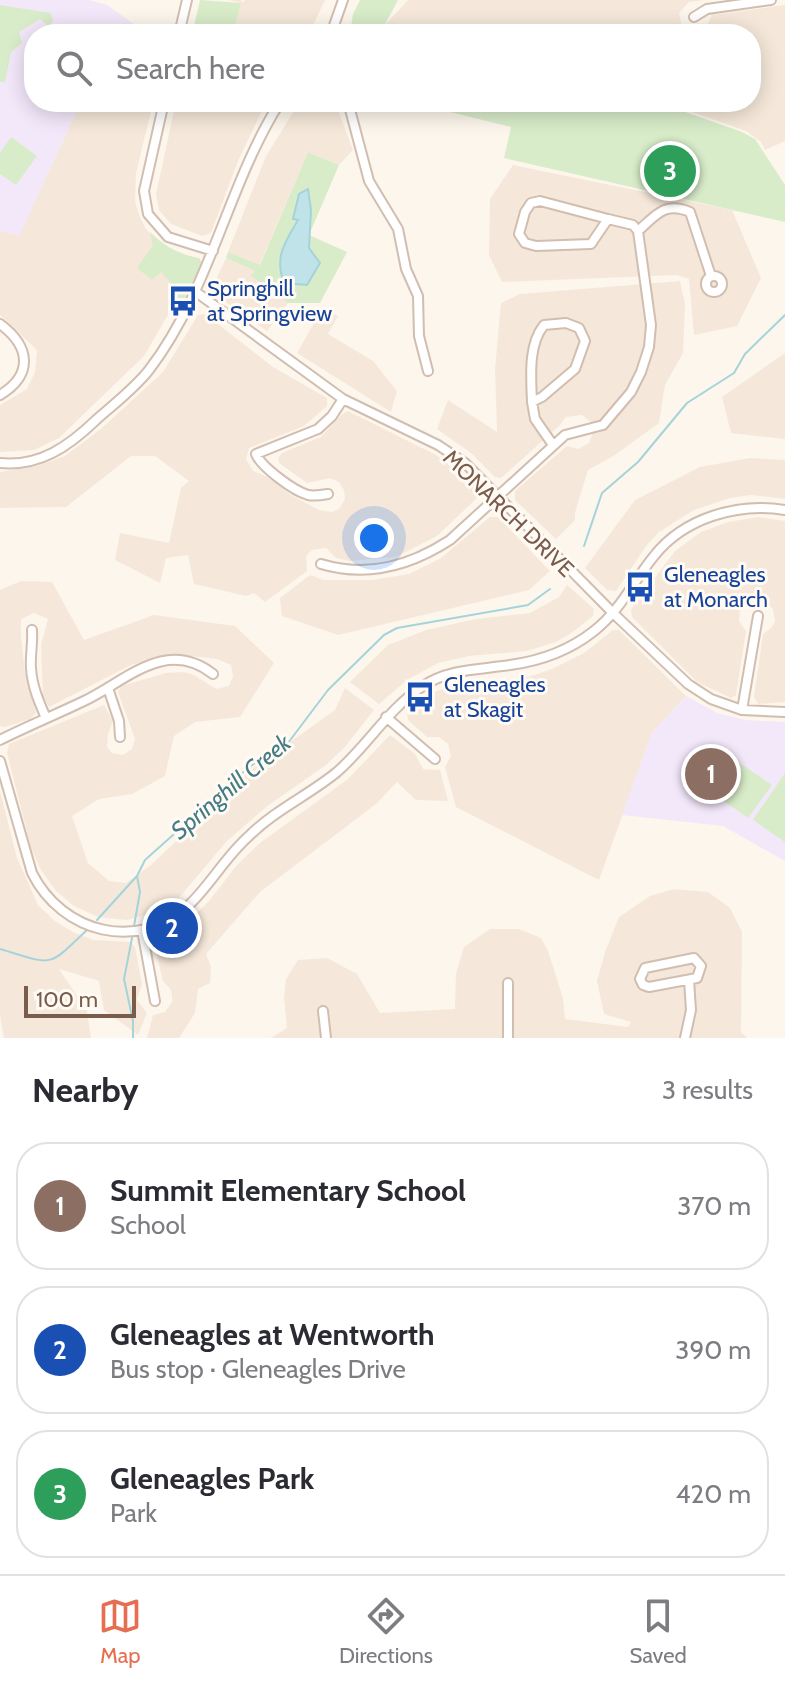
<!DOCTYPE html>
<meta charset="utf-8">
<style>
body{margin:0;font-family:Cabin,sans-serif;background:#f7f7f7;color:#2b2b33}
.scale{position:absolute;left:24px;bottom:20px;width:112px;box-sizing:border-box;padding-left:8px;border:4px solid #7a5c4d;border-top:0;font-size:22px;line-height:28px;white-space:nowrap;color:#7a5c4d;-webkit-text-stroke:6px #fffaf3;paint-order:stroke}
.you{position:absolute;left:374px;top:538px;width:28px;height:28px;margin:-20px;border:6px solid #fff;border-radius:50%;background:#1a73e8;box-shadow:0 0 0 12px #1a73e833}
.badge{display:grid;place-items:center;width:52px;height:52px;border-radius:50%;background:#e76f51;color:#fff;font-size:26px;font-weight:700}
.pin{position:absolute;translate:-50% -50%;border:4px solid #fff;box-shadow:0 2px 8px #0006}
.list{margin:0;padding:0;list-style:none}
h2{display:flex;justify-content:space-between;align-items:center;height:104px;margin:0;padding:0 32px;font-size:34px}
h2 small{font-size:26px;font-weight:400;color:#7c7c81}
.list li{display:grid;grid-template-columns:52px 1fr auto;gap:24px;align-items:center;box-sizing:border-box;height:128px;margin:0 16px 16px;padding:0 16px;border:2px solid #e1e1e2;border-radius:32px}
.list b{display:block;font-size:30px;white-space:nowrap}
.list p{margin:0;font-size:26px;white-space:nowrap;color:#7c7c81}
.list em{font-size:26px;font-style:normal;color:#7c7c81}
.icon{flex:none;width:44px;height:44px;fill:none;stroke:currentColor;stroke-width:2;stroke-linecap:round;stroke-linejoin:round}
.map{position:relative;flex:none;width:785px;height:1038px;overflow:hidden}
.search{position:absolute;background:#fff;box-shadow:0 4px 20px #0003;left:24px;right:24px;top:24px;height:88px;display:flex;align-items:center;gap:20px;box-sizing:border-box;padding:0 28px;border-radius:32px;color:#7c7c81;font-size:30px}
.sheet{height:536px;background:#fff}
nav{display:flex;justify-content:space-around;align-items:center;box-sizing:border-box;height:112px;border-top:2px solid #e1e1e2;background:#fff;font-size:22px;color:#7c7c81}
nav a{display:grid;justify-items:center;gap:4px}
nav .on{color:#e76f51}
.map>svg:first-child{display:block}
.residential{fill:#f5e8da}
.education{fill:#f3e8fa}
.green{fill:#d8ecc9}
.water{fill:#bfe3e8;stroke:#a5d3da;stroke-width:2}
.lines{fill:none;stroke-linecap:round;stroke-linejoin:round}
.stream{stroke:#a5d3da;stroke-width:2}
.minor-casing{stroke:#d1beb0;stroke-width:12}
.minor{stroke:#fff;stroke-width:8}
.labels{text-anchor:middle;stroke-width:6;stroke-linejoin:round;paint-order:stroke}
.transit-label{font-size:22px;fill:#164399;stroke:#fffaf3;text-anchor:start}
.street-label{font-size:22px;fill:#7a5c4d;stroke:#fffaf3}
.water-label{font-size:24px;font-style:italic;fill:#437c86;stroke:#fffaf3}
</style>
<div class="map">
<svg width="785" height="1038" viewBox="0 0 785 1038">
<rect width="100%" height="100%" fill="#fdf6ec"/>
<!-- residential -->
<path class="residential" d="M229 0H241L242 3 245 0H325L309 34H233L241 3Z
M408 0H705L689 2 679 13 682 27 695 33 705 29 712 15 785 5V141L765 150 761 142 746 131 664 102H751V34H396L385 25Z
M81 102H153L136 174 135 201 139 215 146 229 161 245 197 265 144 356 59 438 34 450 0 452V405L27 389 35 372 37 350 0 315V231L19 235Z
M176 102H266L238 161 211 233 202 236 171 224 159 210 156 194Z
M335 102 353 150 339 165 308 152 259 266 228 252 266 156 299 103Z
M513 165 732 210 761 278 737 326 694 335 689 279 677 275 502 282 489 255 490 199Z
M226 258 255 271 252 277 288 303 267 331 214 294 213 286Z
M680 281 685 304 683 353 665 385 659 423 615 455 588 470 575 513V520L556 539 515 500V491L567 446 578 449 589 443 593 433 591 422 582 415 566 417 559 426 501 478 495 477 471 453 437 429 448 400 497 432 495 369 501 303 520 294Z
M323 307 338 316 328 334 373 361 397 391 391 412 297 353Z
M205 314 273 367 327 398V406L304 426 249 448 246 459 253 471 268 477 291 495 319 510 332 512 339 509 345 499 344 490 339 482 330 478 307 483 279 463 278 458 282 453 321 437 342 414 348 411 436 455 459 471 478 491 477 498 437 536 396 557 349 561 336 558 326 548 312 550 306 556 307 571 265 602 254 593 246 596 194 584 188 555 166 558 160 583 115 560 120 533 169 543 181 488 189 481 155 456H131L66 507 0 508V472L37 466 65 456 102 428 163 372 198 315Z
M785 353V439L731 433 722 397Z
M750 458 785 460V499L751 495 730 498 694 510 659 532 646 546 616 591 607 590 585 568 635 500 700 467Z
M490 517H498L550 571 529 590 338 635 282 616 280 598 310 575 324 580H372L409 574 441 558Z
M758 517 785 521V702L758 704 754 697 763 634 772 627 775 621 773 609 765 601 753 599 740 610 739 621 746 631 736 695 731 698 697 682 632 617 631 610 675 551 701 532 728 522Z
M21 581 52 582 84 640 154 615 235 626 274 663 240 717 195 722 174 736 165 776 132 794 99 799 72 816 88 863 109 881 126 883 151 865 247 773 335 710 345 688 374 710 344 748 326 765 266 807 227 841 178 899 150 914 126 920 98 917 74 906 56 891 41 870 31 848 7 753 9 744 104 705 113 721 108 734 107 747 112 753 123 755 132 749 135 739 118 692 121 686 166 673 184 672 194 675 216 689 229 686 233 676 231 665 217 659 173 654 131 665 49 707 43 696 41 645 48 619 34 613 21 619V636L25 673 36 713 30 719 5 727 0 726V590Z
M567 585 594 609 593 616 570 634 556 642 527 651 469 656 438 663 407 680 379 704 350 682 388 645 426 630 476 619 530 613 559 597Z
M613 630H619L686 696 652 733 599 880 456 807 445 767 451 756 448 744 439 737H427L408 720 407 714 434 692 456 684 528 677 552 669 584 653Z
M390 735 415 754 423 769 440 770 448 801 416 800 397 782 376 804 260 892 206 954 211 967 210 983 198 989 195 1013 179 1038H147L153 1015 165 1012 172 1002V996L171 990 163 981 154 943 155 937 176 929 192 918 209 901 237 865 260 843 348 779Z
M0 791 17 858 38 905 55 921 73 932 93 940 130 942 135 947 142 984 137 1000 147 1013 138 1035 104 1010 99 981 59 969 87 1011 91 1038H4L0 1015Z
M674 889 708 892 730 908 742 932 741 1032 747 1038H271L287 1028 284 998 286 979 298 960 327 958 357 974 380 1013 455 1009 456 974 464 947 490 929H519L541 938 548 951 563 998 565 1019 628 1027 631 1022 604 1014 597 981 605 952 619 917 650 896Z"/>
<!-- education -->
<path class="education" d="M0 0H89L107 5 148 34H34V102H81L19 236 0 231Z
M686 696 717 713 745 720 785 722V861L723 826 622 815 652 733Z"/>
<!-- green -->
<path class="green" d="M200 0 241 3 233 34H192Z
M360 0H398L384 26 416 34H350L353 14Z
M0 5 51 13 53 22 48 26 40 19 19 32 22 43 11 52 5 82H0Z
M432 102H657L742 132 755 139 785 185V222L504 158 511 127 434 108Z
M11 137 37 156 16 185 0 174V153Z
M308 152 339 165 309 235 347 252 320 303H288L251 276 255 271 226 258 228 252 260 265Z
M150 232C165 247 179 254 199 258L202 263 179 309 170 305 179 292 161 272 152 280 137 268 153 245Z
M738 762 772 785 748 818 715 795Z
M785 773V842L753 820Z"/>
<!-- water -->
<path class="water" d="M308 189 311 210 309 248 320 263 307 285 284 283C274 257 285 242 298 220L293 219 299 194Z"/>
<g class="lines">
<!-- stream -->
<path class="stream" d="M584 546 602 493 638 462 687 403 734 373 745 354 785 315
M97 920 136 877
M134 926 140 892 137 876 145 860 249 767 288 743 328 690 384 635 397 628 528 605 550 589
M133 933 124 979 133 1021V1038
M0 949C55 965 46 969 88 929"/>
<!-- minor casing -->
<g class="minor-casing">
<path id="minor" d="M694 17 707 9 771 0
M179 34 187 0
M331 34 343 0
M164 102 144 191 148 214 168 237 213 251
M348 102 369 181 398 229 406 269 418 296 419 336 428 371
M540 201 608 219 591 244 536 246 525 243 519 234 525 212 531 203Z
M638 231C656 215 665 201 690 212L711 276
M706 284a8 8 0 1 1 16 0a8 8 0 1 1-16 0Z
M196 292 343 399 438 445 465 463 614 614 688 684 711 699 742 710 785 712
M0 324C31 347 33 375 0 395
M532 402C531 376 528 345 544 325L566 323 579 328 585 341 575 369 542 397 532 402 535 419 553 445
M0 463C40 467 69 446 96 420 114 404 135 388 149 370 211 289 227 186 280 102
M328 494C322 495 313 496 308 495 294 491 261 467 256 454L318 429 332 416 343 399
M321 564C368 578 410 566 450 540L565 435 603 425 631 392 641 372 649 347 651 325 638 231 633 225 608 219
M32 630C33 643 30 656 31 668 32 686 39 702 46 718
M108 688 119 721 120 737
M742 710 758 616
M386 717 435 759
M0 740C28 726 57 714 84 701 126 681 166 637 213 674
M0 761 32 873C62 933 138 953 189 905 211 884 226 856 249 836 275 810 309 795 337 772 368 745 388 709 423 686 450 668 480 670 510 665 540 661 570 650 594 631 620 611 633 582 654 556 684 518 738 502 785 510
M142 930 155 1001
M694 958 701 966 697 978 649 987 643 985 640 979 645 968Z
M508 983V1038
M323 1011 326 1038
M685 1038 691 1010 689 980"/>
</g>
<!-- minor -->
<use href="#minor" class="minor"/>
</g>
<!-- icons -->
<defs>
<g id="bus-bare" transform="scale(2.4)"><path d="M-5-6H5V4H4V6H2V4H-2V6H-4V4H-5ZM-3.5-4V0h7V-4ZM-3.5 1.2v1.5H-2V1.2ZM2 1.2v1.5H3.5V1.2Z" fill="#1a4fb4" stroke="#fffaf3" stroke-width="2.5" paint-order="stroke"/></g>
</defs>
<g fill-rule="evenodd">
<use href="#bus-bare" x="183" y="301"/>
<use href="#bus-bare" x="640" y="587"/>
<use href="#bus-bare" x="420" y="697"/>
</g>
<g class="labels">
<!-- transit labels -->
<g class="transit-label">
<text x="207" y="296">Springhill<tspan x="207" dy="25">at Springview</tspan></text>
<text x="664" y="582">Gleneagles<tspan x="664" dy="25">at Monarch</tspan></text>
<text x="444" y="692">Gleneagles<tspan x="444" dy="25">at Skagit</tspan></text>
</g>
<!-- street labels -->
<g class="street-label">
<text transform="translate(509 513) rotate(44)" y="8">MONARCH DRIVE</text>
</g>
<!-- water labels -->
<g class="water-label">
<text transform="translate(231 787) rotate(-40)" y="8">Springhill Creek</text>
</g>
</g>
</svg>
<div class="scale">100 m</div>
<div class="you"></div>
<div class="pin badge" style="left:711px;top:774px;background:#8d6e63">1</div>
<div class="pin badge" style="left:172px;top:928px;background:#1a4fb4">2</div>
<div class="pin badge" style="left:670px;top:171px;background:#2e9e5b">3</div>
<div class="search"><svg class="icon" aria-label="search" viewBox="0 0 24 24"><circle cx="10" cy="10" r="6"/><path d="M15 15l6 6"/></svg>Search here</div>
</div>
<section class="sheet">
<h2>Nearby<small>3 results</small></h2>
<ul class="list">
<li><span class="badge" style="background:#8d6e63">1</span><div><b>Summit Elementary School</b><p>School</p></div><em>370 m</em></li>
<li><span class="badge" style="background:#1a4fb4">2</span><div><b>Gleneagles at Wentworth</b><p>Bus stop · Gleneagles Drive</p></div><em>390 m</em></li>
<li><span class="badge" style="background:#2e9e5b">3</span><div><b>Gleneagles Park</b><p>Park</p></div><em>420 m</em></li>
</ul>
</section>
<nav>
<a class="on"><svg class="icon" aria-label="map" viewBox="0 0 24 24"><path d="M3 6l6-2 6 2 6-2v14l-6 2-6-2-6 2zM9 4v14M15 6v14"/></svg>Map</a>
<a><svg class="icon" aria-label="directions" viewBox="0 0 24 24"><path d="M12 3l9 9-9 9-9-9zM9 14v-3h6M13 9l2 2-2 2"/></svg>Directions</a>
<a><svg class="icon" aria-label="saved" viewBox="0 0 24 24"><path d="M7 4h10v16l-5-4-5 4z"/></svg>Saved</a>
</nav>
